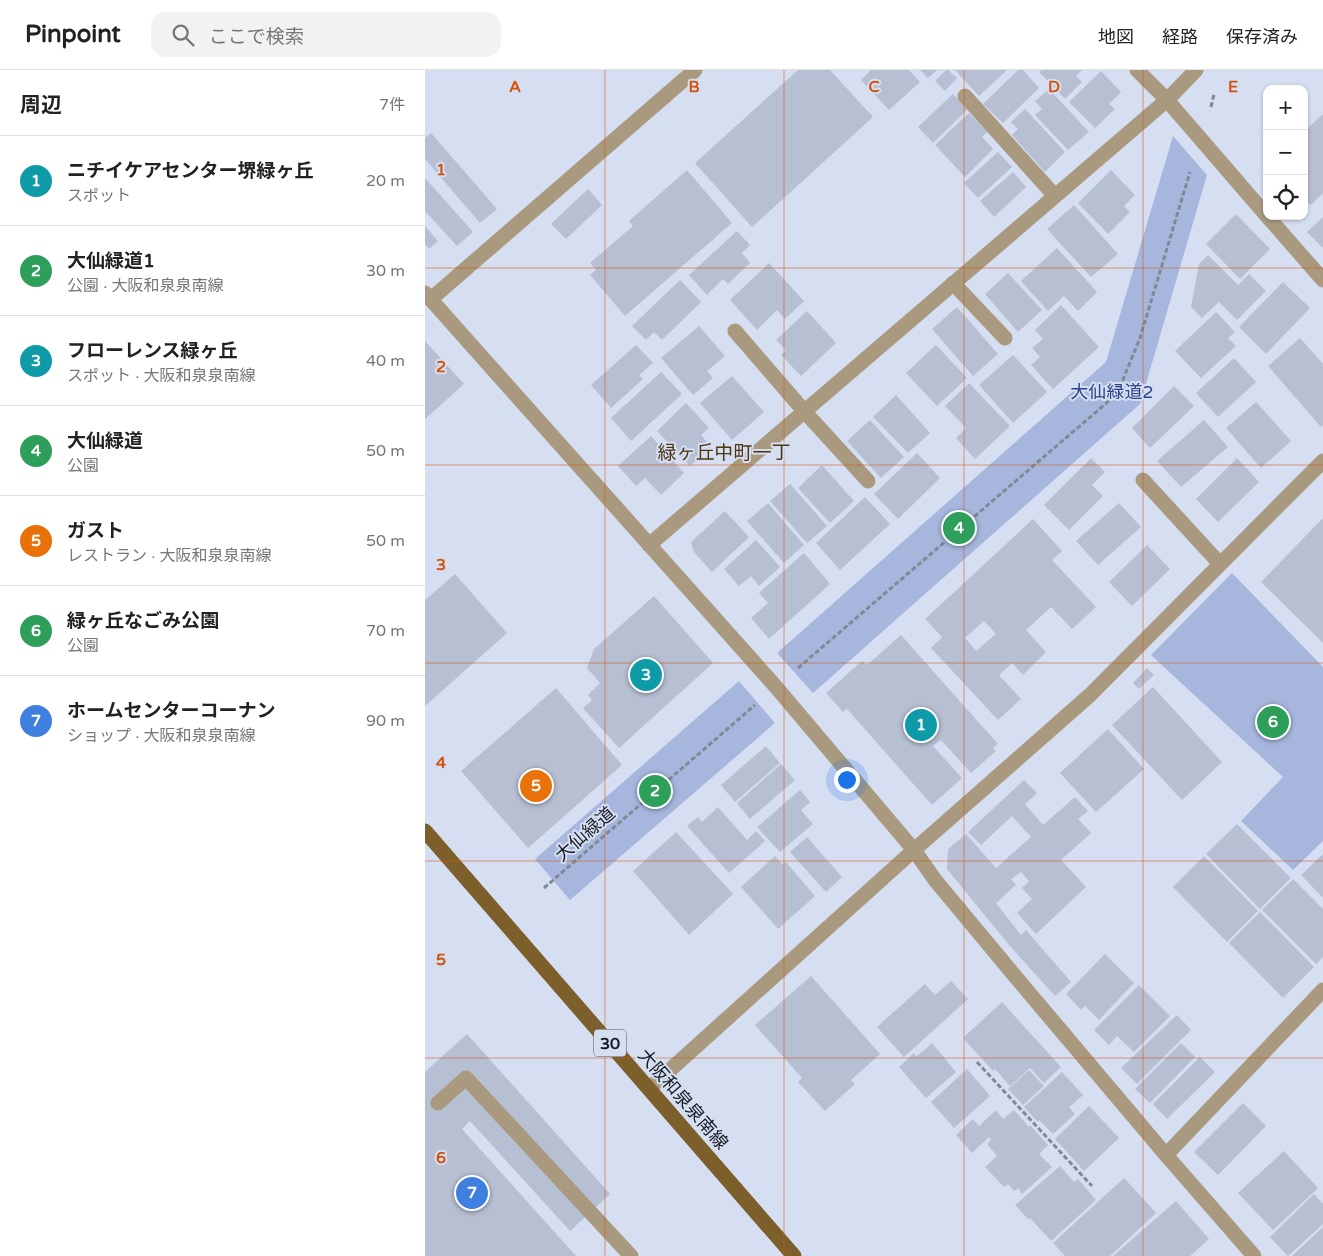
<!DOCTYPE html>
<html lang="ja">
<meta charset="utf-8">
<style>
body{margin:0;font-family:"Varela Round","Noto Sans JP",sans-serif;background:#f2f2f2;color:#222}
.controls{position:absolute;right:15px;top:15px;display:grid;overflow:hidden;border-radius:10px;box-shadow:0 1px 4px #0004}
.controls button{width:45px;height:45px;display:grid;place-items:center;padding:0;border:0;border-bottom:1px solid #e0e0e0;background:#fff;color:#222;font:25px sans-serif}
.you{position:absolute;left:421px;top:709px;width:18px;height:18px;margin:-12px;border:4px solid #fff;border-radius:50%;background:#1a73e8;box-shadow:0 0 0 8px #1a73e833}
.badge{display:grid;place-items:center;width:32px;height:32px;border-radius:50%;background:#0b8043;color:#fff;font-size:16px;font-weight:700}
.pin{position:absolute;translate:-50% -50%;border:2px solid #fff;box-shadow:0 1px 5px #0006}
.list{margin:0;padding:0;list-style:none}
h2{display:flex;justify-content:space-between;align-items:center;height:65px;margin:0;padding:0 20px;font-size:21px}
h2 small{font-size:16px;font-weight:400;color:#767676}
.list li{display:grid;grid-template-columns:32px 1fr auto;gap:15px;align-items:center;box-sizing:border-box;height:90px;padding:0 20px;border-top:1px solid #e0e0e0}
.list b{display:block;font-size:19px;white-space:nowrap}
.list p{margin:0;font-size:16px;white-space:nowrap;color:#767676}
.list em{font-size:16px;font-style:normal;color:#767676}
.icon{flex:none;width:28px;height:28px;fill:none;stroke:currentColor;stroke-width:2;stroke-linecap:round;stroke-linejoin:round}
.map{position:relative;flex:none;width:898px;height:1186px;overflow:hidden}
header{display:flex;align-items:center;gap:30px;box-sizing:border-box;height:70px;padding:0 25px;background:#fff;border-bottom:1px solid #e0e0e0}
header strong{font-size:24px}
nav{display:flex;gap:28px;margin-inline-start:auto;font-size:18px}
.search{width:350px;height:45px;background:#f2f2f2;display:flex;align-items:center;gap:12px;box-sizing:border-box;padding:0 18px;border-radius:15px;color:#767676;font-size:19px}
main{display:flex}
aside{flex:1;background:#fff}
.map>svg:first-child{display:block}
.green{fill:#a6b6dd}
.building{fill:#b7bfd2;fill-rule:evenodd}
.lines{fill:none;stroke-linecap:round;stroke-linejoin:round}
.path{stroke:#828896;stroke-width:3;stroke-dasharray:5 2.5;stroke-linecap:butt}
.lane{stroke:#a9997f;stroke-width:15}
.street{stroke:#a9997f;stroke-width:15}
.primary{stroke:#7c5f2b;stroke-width:15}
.grid{fill:none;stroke:#d3530e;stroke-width:1;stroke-opacity:0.55}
.labels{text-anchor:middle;stroke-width:4;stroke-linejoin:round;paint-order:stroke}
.shield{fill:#d6def2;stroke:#515560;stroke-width:1}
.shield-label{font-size:16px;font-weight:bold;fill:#181a21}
.park-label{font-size:18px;fill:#2e448d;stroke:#d6def2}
.street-label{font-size:18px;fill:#181a21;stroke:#d6def2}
.neighbourhood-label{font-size:19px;fill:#4b3611;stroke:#d6def2}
.grid-label{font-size:16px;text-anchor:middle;font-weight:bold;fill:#d3530e;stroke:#d6def2;stroke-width:4;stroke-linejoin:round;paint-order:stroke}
</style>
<header>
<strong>Pinpoint</strong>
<div class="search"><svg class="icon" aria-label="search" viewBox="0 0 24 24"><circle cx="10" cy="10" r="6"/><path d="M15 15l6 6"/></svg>ここで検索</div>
<nav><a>地図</a><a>経路</a><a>保存済み</a></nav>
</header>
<main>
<aside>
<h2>周辺<small>7件</small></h2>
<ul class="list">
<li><span class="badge" style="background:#0f9aa8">1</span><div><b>ニチイケアセンター堺緑ヶ丘</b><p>スポット</p></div><em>20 m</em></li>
<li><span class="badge" style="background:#2e9e5b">2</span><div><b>大仙緑道1</b><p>公園 · 大阪和泉泉南線</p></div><em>30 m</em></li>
<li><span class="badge" style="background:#0f9aa8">3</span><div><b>フローレンス緑ヶ丘</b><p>スポット · 大阪和泉泉南線</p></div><em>40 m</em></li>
<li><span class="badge" style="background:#2e9e5b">4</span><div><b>大仙緑道</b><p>公園</p></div><em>50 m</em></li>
<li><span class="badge" style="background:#e8710a">5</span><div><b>ガスト</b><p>レストラン · 大阪和泉泉南線</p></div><em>50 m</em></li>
<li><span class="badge" style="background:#2e9e5b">6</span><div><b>緑ヶ丘なごみ公園</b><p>公園</p></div><em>70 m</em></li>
<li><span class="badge" style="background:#3f7fe0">7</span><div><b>ホームセンターコーナン</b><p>ショップ · 大阪和泉泉南線</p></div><em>90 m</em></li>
</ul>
</aside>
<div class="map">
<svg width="898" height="1186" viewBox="0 0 898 1186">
<rect width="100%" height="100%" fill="#d6def2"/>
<!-- green -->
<path class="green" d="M748 66 782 105 715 334 388 623 352 583 681 292Z
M807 503 898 597V771L868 800 816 751 858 707 726 585Z
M314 611 350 653 145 830 110 789Z"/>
<!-- building -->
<path class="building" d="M373 0H405L448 47 327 157 270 93Z
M446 0H484L495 12 464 40 436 10Z
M495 0H512L503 8Z
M521 0H523L532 8 520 21 510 11Z
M530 0H582L554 26Z
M593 0H598L614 18 578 53 558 34Z
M617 0H657L651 6 657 12 640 29 614 2Z
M676 1 696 22 684 34 690 39 670 58 644 32Z
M624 19 664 62 643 80 610 45 617 39 610 31Z
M528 24 543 39 508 73 493 57Z
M600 39 640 82 620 102 587 65 593 59 586 52Z
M544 43 562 62 557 67 568 79 540 107 510 75Z
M898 44V123L886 135 879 129V62Z
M6 63 72 139 55 153 0 89V68Z
M573 82 587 97 553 128 539 113Z
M262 100 307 153 200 246 165 205 171 200 165 193 208 156 204 151Z
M686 100 710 125 699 136 705 142 683 164 653 133Z
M588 102 601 117 569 147 555 131Z
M0 108 48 162 32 176 0 141Z
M163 119 177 135 141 169 126 154Z
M649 135 693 184 666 207 622 159Z
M811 144 845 179 815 209 781 174Z
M898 147V178L882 162Z
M0 156 13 171 4 179 0 174Z
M312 161 325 175 317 183 325 193 303 214 298 209 282 225 264 205Z
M632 178 672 222 653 241 639 226 623 241 596 211Z
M783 185 813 215 824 204 841 221 812 250 794 232 777 248 766 237 774 194Z
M344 193 379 231 360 249 352 240 332 260 305 230Z
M583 203 617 240 593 262 560 224Z
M255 210 276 232 237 270 229 262 221 270 207 256Z
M858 212 885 238 841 284 814 257Z
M636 235 674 277 628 319 606 295 615 287 607 278 618 269 610 260Z
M532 237 573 284 548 306 507 259Z
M382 241 411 273 376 306 356 285 361 280 351 270Z
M791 242 810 262 803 268 811 276 776 308 750 281Z
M274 256 300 286 282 301 288 308 268 325 236 288Z
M875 268 898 294V355L896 357 843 296Z
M0 271 39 314 0 349Z
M211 275 228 293 214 305 218 309 186 338 166 315Z
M511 275 542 308 512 336 481 303Z
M588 285 622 322 588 353 554 315Z
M809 288 831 312 793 347 771 323Z
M236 302 257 324 206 371 186 348Z
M307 306 339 342 307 370 275 333Z
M544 313 585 356 550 389 531 368 541 358 520 336Z
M749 316 769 336 725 378 707 358Z
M471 325 505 363 483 383 448 347Z
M831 332 866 371 836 398 801 358Z
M261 333 284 358 276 365 286 377 265 396 232 361Z
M445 350 479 387 456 408 422 371Z
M779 350 803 377 756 417 732 391Z
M226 366 259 403 236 425 220 408 211 416 193 396Z
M492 383 515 408 473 449 449 424Z
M666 388 680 402 667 415 678 426 644 460 619 435Z
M812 388 834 412 793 452 771 429Z
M397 395 429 431 405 453 373 418Z
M365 414 402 456 382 473 345 431Z
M440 427 465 454 415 500 391 473Z
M343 433 379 475 359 493 322 451Z
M694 433 716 457 673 495 651 471Z
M300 441 324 467 287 502 269 482 266 472Z
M898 448V573L836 512Z
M608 449 637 481 627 490 671 537 647 559 626 537 601 560 621 582 598 605 587 593 574 605 596 629 573 650 506 578 517 567 500 549ZM559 551 571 564 551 581 540 568Z
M331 470 355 497 334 516 326 506 314 516 299 499Z
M722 475 745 499 707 536 684 512Z
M379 483 405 514 344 569 326 548 343 533 334 523Z
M30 504 82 563 0 636V530Z
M229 526 288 593 194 678 158 638 167 630 163 625 175 613 162 598 169 579Z
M476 565 573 674 568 678 571 681 546 703 516 670 508 676 537 708 507 735 422 639 418 642 401 623 437 591 442 595Z
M722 598 729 605 714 619 708 613Z
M728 617 797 692 757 730 687 655Z
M131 618 197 695 103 778 36 701Z
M683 659 719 699 671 742 635 703Z
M341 676 355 693 310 732 296 715Z
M356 694 370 710 325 749 312 733Z
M599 710 612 723 600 734 618 755 650 727 663 741 653 749 666 763 636 790 661 817 611 864 592 843 607 829 597 818 604 811 596 802 586 809 591 815 571 833 596 865 601 860 646 912 630 926 584 875 522 799 523 779 541 764 571 798 606 767 587 746 556 775 543 762Z
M375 720 385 732 376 740 388 754 355 782 332 757Z
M293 737 322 770 331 761 340 771 304 803 262 756 273 747 277 752Z
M812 754 866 808 835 839 781 784Z
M251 762 308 824 264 865 208 801Z
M382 767 417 807 401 822 365 782Z
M898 784V828L876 805Z
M350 786 357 794 361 792 390 826 353 859 316 817Z
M779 786 833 841 802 872 748 817Z
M868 809 898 839V887L891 894 837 840Z
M835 842 889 897 858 928 804 873Z
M680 884 709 913 674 950 660 936 656 940 641 924Z
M386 906 455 984 426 1010 430 1014 400 1041 373 1012 377 1008 330 955Z
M526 911 543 929 479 987 452 957 500 914 510 925Z
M714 915 745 946 709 982 692 966 684 975 669 960Z
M577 932 636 997 619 1013 605 998 585 1016 570 999 568 1001 538 968Z
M752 945 766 960 712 1014 696 998Z
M42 964 185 1124 145 1161 45 1051 37 1059 151 1186H0V1002Z
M507 973 531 1002 501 1028 474 997 489 983 491 987Z
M756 973 770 987 725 1033 710 1019Z
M775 987 790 1002 742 1049 728 1034Z
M542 999 565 1026 529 1058 506 1032Z
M604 1000 619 1016 598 1035 583 1019Z
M637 1002 658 1025 644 1037 650 1044 628 1064 614 1050 613 1052 599 1037Z
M818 1033 841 1056 793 1105 769 1082Z
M664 1036 694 1068 659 1101 630 1069Z
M571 1040 578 1049 589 1040 604 1057 605 1055 623 1075 614 1084 627 1097 597 1124 593 1118 589 1121 583 1114 579 1117 560 1097 572 1086 562 1074 566 1070 564 1067 547 1083 531 1065 548 1049 554 1056Z
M859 1081 893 1118 848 1160 813 1123Z
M635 1096 649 1112 653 1109 671 1130 626 1171 605 1148 603 1149 590 1135Z
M699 1108 731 1143 685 1186H640L628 1173Z
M889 1124 898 1134V1154L863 1186 845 1167Z
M751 1131 784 1169 765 1186H688Z
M898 1157V1186H867Z"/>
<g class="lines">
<!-- path -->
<path class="path" d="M786 37 789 24
M373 598 692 324 715 268 765 102
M119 818 330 635
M552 992 667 1116"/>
<!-- lane -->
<path class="lane" d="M540 26 630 126
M528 213 580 268
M310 261 379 341 443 411
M718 410 795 494
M13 1033 41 1008 206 1186"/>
<!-- street -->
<path class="street" d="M712 0 742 30 842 146
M842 146 898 210
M0 223 351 617 489 780 510 810 589 905 741 1085 829 1186
M6 229 270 0
M224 475 742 30 771 0
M225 1018 489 780 665 625 898 391
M741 1085 898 920"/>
<!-- primary -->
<path class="primary" d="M0 761 369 1186"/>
</g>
<!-- grid -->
<path class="grid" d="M180 0V1186M359 0V1186M539 0V1186M718 0V1186M0 198H898M0 395H898M0 593H898M0 791H898M0 988H898"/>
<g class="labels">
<!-- shield labels -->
<rect class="shield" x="169" y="959.5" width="32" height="27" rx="4"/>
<g class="shield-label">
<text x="185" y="979">30</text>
</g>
<!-- park labels -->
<g class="park-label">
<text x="687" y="328">大仙緑道2</text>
</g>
<!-- street labels -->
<g class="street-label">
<text transform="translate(160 764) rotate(-41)" y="6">大仙緑道</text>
<text transform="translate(258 1029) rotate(49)" y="6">大阪和泉泉南線</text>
</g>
<!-- neighbourhood labels -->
<g class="neighbourhood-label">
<text x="299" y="389">緑ヶ丘中町一丁</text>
</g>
</g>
<g class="grid-label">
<text x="90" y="22">A</text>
<text x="269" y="22">B</text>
<text x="449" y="22">C</text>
<text x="629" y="22">D</text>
<text x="808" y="22">E</text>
<text x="16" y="105">1</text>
<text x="16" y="302">2</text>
<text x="16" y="500">3</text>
<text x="16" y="698">4</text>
<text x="16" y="895">5</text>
<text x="16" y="1093">6</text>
</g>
</svg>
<div class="controls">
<button>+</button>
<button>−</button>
<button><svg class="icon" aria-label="locate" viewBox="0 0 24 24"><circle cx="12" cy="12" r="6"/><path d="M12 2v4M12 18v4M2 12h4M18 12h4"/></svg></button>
</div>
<div class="you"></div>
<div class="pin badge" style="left:496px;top:655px;background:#0f9aa8">1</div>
<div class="pin badge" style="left:230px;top:721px;background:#2e9e5b">2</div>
<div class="pin badge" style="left:221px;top:605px;background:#0f9aa8">3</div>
<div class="pin badge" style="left:534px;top:458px;background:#2e9e5b">4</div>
<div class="pin badge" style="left:111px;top:716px;background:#e8710a">5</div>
<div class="pin badge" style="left:848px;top:652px;background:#2e9e5b">6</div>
<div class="pin badge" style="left:47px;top:1123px;background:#3f7fe0">7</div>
</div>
</main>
